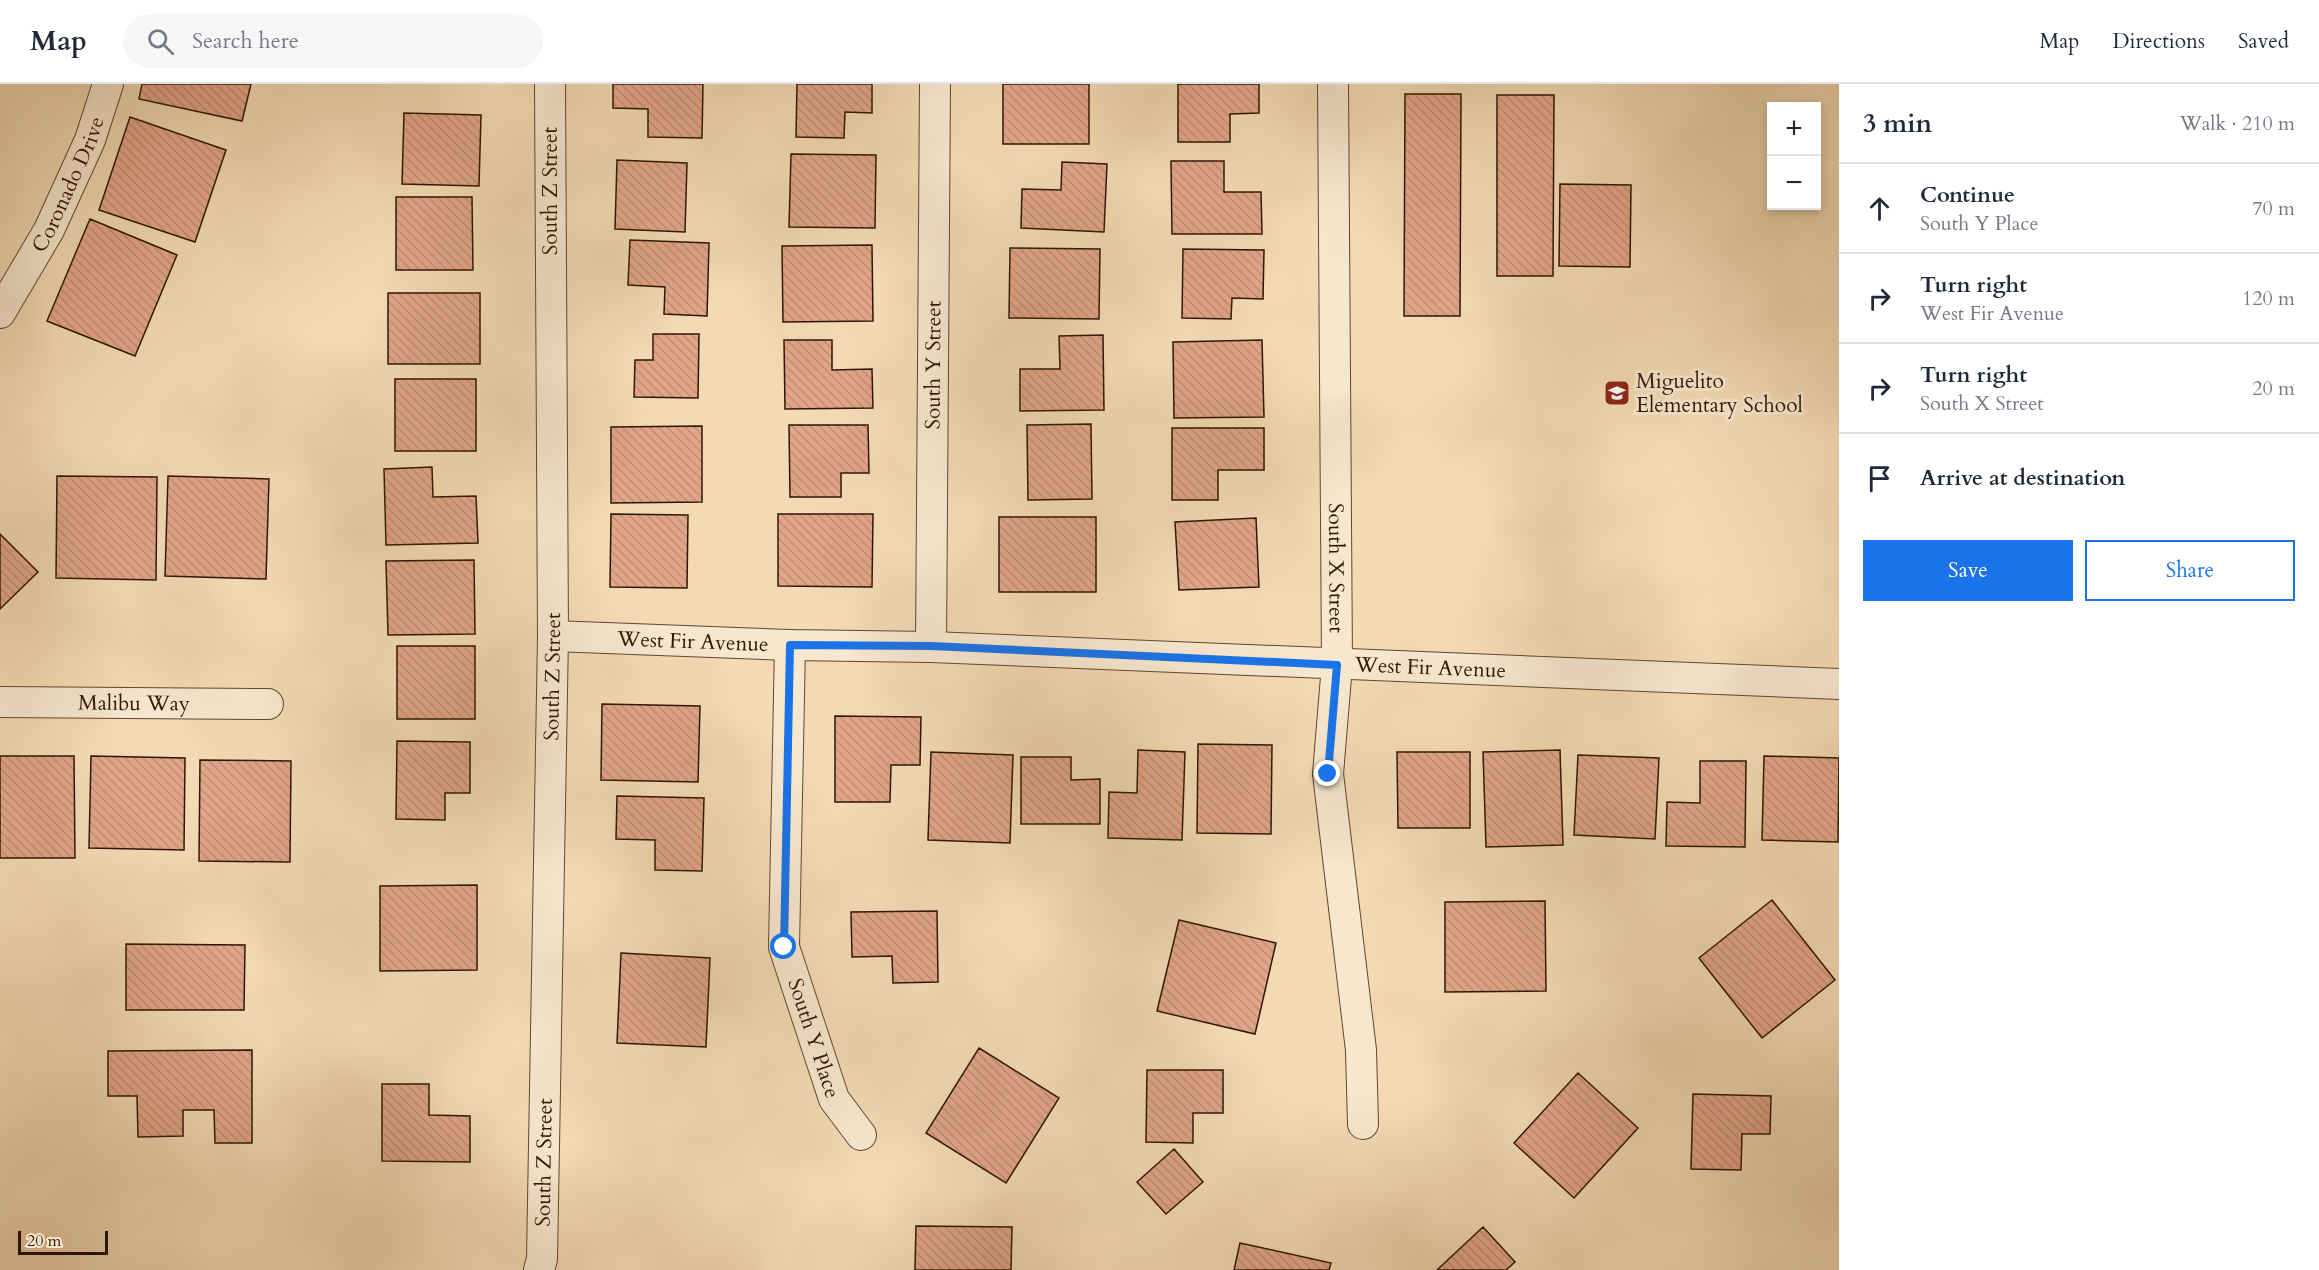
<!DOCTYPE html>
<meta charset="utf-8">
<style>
body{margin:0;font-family:Cardo,serif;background:#f6f6f7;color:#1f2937}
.controls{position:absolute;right:18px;top:18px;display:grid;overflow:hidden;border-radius:0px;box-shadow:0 3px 9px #0003}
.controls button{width:54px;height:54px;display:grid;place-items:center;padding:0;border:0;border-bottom:2px solid #e0e1e3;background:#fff;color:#1f2937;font:30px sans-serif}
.scale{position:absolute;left:18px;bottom:15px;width:90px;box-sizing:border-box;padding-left:6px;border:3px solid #2e1700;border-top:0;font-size:16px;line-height:21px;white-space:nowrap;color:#2e1700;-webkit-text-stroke:4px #f7e7cf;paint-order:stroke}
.stop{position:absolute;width:18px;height:18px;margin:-14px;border:4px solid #1a73e8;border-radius:50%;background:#fff}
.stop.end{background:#1a73e8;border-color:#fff;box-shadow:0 2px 6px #0008}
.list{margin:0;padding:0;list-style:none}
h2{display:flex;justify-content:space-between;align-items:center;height:78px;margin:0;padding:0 24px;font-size:26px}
h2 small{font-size:20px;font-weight:400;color:#747a83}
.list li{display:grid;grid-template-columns:39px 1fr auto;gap:18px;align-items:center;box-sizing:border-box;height:90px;padding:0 24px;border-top:2px solid #e0e1e3}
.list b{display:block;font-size:22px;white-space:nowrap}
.list p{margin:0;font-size:20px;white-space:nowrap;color:#747a83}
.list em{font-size:20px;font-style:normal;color:#747a83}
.actions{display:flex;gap:12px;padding:18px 24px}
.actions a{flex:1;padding:14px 0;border:2px solid #1a73e8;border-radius:0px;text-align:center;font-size:21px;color:#1a73e8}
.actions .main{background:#1a73e8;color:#fff}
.icon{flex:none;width:33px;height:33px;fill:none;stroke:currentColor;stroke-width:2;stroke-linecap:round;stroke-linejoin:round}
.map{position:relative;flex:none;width:1839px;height:1186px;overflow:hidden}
header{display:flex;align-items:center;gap:36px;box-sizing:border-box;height:84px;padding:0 30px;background:#fff;border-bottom:2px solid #e0e1e3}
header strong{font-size:28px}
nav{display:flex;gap:33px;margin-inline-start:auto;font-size:21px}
.search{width:420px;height:54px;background:#f6f6f7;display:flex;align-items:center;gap:15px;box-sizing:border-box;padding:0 21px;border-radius:33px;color:#747a83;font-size:22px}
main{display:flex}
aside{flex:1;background:#fff}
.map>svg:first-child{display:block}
.building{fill:url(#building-back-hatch);stroke:#2e1700;stroke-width:1.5}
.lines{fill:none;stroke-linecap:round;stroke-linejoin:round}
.minor-casing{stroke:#5f482d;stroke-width:32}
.minor{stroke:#f7e7cf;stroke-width:30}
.route{stroke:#1a73e8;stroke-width:8}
.labels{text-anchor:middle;stroke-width:6;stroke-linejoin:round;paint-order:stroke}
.street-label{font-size:21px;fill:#2e1700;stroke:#f7e7cf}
.poi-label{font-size:21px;fill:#2e1700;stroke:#f7e7cf;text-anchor:start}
</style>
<header>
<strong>Map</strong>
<div class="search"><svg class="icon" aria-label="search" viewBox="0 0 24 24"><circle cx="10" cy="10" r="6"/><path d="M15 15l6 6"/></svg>Search here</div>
<nav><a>Map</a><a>Directions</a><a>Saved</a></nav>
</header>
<main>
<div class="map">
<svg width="1839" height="1186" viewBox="0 0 1839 1186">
<defs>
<pattern id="building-back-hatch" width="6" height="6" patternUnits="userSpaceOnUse" patternTransform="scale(1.5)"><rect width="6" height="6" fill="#e1a58a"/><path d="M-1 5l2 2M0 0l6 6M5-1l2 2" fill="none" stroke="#c18d75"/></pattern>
</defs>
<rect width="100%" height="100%" fill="#f3dab5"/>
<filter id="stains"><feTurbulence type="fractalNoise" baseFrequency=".00333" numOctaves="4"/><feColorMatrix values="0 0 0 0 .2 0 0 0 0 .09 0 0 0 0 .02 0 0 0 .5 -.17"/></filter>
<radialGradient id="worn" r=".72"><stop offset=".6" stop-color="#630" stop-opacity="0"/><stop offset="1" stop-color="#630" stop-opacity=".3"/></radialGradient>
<!-- building -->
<path class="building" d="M142 0H251L242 37 139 15Z
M613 0H703L702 54 648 53V25L613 24Z
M797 0H872V29L845 28 844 54 796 53Z
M1003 0H1089V60H1003Z
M1178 0H1259V29L1230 30V58H1178Z
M1405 10H1461L1460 232H1404Z
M1497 11H1554L1553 192H1497Z
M404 29 481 31 479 102 402 100Z
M130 33 226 66 195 158 99 126Z
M791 70 876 71 875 144 789 143Z
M617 76 687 79 685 148 615 145Z
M1171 77H1224V108H1261L1262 150H1172Z
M1062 78 1107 80 1104 148 1021 144 1022 105 1061 106Z
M1560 100 1631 101 1630 183 1559 182Z
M396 113H472L473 186H396Z
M90 135 177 171 135 272 47 237Z
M630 156 709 159 707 232 664 230 665 203 628 201Z
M872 161 873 237 783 238 782 162Z
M1010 164 1100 165 1099 235 1009 234Z
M1183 165 1264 166 1263 215 1232 214 1231 235 1182 234Z
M388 209H480V280H388Z
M653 250H699L698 314 634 313 635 276H653Z
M1103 251 1104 326 1020 327V285H1060L1059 252Z
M784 256H832V286L872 285 873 324 785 325Z
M1262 256 1264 333 1174 334 1173 258Z
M395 295H476V367H395Z
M1091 340 1092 415 1028 416 1027 341Z
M789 341H868L869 389H841V413H790Z
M702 342V418L611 419V343Z
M1172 344H1264V386H1218V416H1172Z
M432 383 433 413 476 412 478 459 386 461 384 385Z
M57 392 157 393 156 496 56 494Z
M168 392 269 395 266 495 165 492Z
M611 430 688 431 687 504 610 503Z
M778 430H873L872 503 778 502Z
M999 433H1096V508H999Z
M1256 434 1259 503 1179 506 1175 438Z
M0 450 38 488 0 525Z
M474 476 475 550 388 551 386 477Z
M397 562H475V635H397Z
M602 620 700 622 698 698 601 696Z
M835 632 921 633 920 681H891L890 718H835Z
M397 657 470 658V709H445V736L396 735Z
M1198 660 1272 661 1271 750 1197 749Z
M1138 666 1185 668 1182 756 1108 754 1109 708 1137 709Z
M1560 666 1563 761 1486 763 1483 668Z
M931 668 1013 671 1010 759 928 756Z
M1397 668H1470V744H1398Z
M1578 671 1659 674 1655 755 1574 751Z
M0 672H74L75 774H0Z
M91 672 185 674 184 766 89 764Z
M1764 672 1839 674 1838 758 1762 756Z
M1021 673H1071V696L1100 695V740H1021Z
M200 676 291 677 290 778 199 777Z
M1700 677H1746L1745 763 1666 762 1667 718 1700 719Z
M617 712 704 714 702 787 655 786V756L616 755Z
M477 801V886L380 887V802Z
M1772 816 1835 896 1762 954 1699 874Z
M1545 817 1546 907 1445 908V818Z
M937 827 938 898 893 899 892 872 852 873 851 828Z
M1179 836 1276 859 1255 950 1157 927Z
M126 860 245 861 244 926H126Z
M621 869 710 874 706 963 617 959Z
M979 964 1059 1014 1006 1099 926 1049Z
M252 966V1059H215L214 1026H183V1052L138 1053 137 1012H108V967Z
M1147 986H1223V1029H1193V1059L1146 1058Z
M1578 989 1638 1044 1574 1114 1514 1059Z
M382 1000H429V1031L470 1032V1078L382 1077Z
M1693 1010 1771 1012 1770 1050H1742L1741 1086 1691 1085Z
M1174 1065 1203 1098 1166 1130 1137 1098Z
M916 1142 1012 1143 1011 1186H915Z
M1483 1143 1515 1178 1506 1186H1437Z
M1240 1159 1331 1179 1329 1186H1234Z"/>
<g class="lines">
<!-- minor casing -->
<g class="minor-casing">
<g id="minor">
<path id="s1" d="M1333 0 1337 581 1328 690 1361 966 1363 1040"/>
<path id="s2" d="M0 229 49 146 90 56 108 0"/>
<path id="s3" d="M553 552 790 561 931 563 1839 600"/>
<path id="s4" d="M790 561 784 863 834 1015 861 1051"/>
<path id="s5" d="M931 563 935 0"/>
<path id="s6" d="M0 618 268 620"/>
<path id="s7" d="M539 1186 542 1175 553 552 550 0"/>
</g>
</g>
<!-- minor -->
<use href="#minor" class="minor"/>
</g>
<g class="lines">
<!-- route -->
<path class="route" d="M784 863 790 561 931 562 1337 581 1328 690"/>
</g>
<!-- icons -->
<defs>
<g id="school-square" transform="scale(1.35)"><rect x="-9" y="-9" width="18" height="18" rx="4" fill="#8f2418" stroke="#f7e7cf"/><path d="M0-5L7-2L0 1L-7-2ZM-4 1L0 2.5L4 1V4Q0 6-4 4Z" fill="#fff"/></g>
</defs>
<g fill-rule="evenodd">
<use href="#school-square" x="1617" y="309"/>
</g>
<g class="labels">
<!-- street labels -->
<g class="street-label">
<text dy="7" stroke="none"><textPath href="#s2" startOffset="146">Coronado Drive</textPath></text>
<text transform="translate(550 107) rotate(-90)" y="7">South Z Street</text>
<text dy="7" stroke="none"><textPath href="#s5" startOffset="282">South Y Street</textPath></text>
<text dy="7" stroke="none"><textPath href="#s1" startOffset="484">South X Street</textPath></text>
<text dy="7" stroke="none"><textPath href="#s3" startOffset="140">West Fir Avenue</textPath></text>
<text dy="7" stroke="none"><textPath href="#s3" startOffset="878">West Fir Avenue</textPath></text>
<text dy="7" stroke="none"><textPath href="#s7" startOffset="594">South Z Street</textPath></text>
<text dy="7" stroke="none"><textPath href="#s6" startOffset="134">Malibu Way</textPath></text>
<text dy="7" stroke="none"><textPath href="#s4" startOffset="398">South Y Place</textPath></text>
<text dy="7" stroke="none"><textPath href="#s7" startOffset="108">South Z Street</textPath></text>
</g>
<!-- poi labels -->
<g class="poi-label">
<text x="1636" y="304">Miguelito<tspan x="1636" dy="24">Elementary School</tspan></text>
</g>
</g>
<rect width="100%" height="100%" filter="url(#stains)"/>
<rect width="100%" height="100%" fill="url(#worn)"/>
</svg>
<div class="controls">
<button>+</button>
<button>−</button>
</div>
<div class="scale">20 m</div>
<div class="stop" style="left:784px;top:863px"></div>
<div class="stop end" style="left:1328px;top:690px"></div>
</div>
<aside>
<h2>3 min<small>Walk · 210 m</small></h2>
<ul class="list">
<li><svg class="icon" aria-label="ahead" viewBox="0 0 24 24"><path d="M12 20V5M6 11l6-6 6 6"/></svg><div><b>Continue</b><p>South Y Place</p></div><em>70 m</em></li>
<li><svg class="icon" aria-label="right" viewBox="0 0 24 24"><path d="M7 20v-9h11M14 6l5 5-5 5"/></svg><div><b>Turn right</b><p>West Fir Avenue</p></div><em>120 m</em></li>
<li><svg class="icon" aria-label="right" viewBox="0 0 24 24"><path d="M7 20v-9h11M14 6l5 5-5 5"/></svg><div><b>Turn right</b><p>South X Street</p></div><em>20 m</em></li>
<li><svg class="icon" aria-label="arrive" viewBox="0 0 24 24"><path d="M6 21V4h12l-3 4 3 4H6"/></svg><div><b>Arrive at destination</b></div></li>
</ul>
<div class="actions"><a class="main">Save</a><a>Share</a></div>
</aside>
</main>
